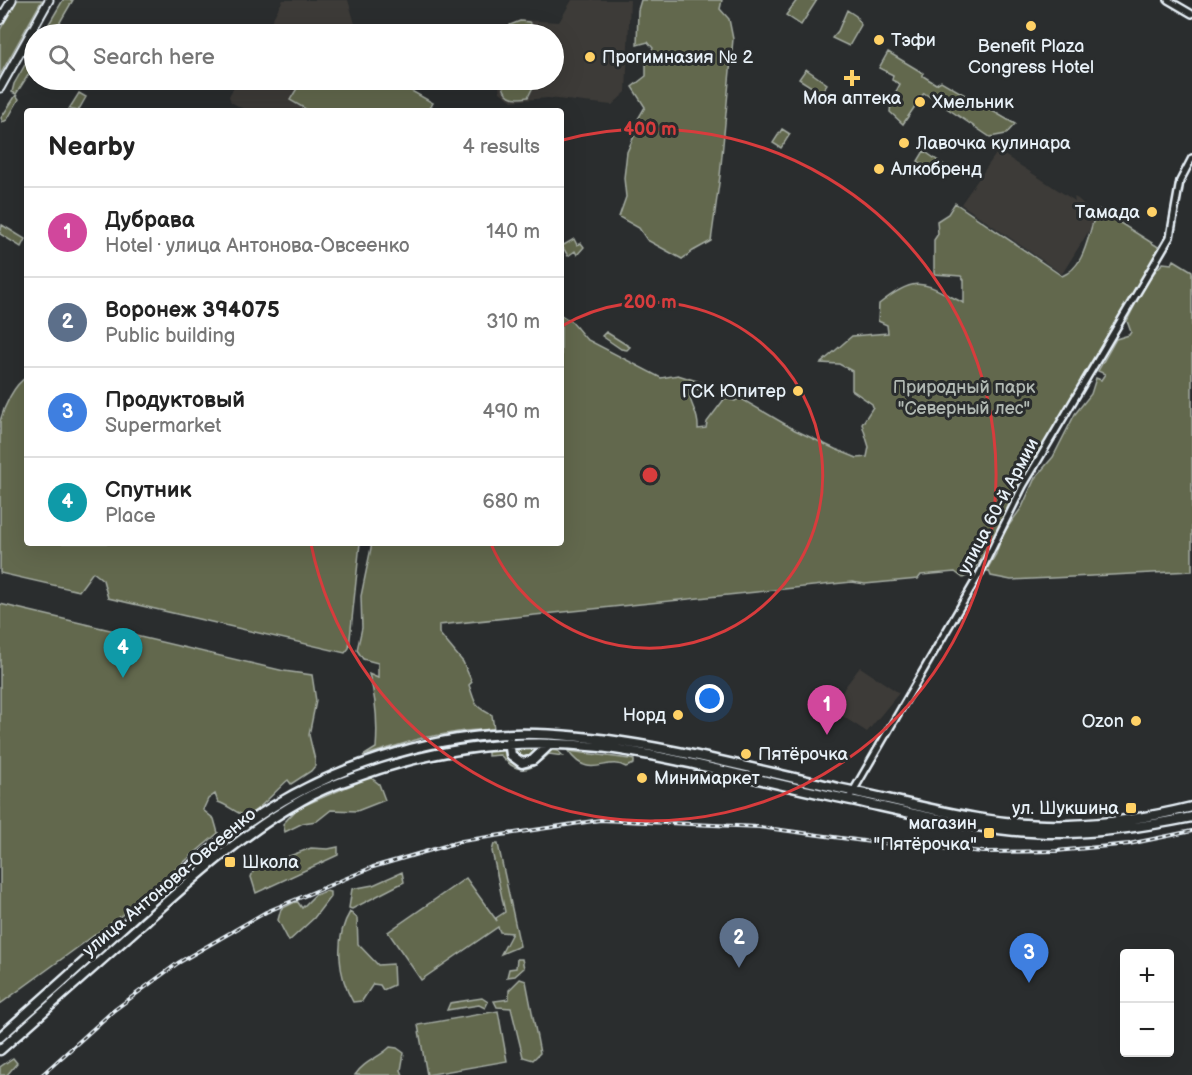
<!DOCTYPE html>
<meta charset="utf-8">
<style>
body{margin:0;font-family:"Balsamiq Sans",sans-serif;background:#f6f6f6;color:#222}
.controls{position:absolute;right:18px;bottom:18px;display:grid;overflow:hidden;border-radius:6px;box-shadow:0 6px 24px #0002}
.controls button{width:54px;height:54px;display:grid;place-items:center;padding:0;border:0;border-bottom:2px solid #e0e0e0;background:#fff;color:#222;font:30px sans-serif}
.you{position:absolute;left:710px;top:699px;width:21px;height:21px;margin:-15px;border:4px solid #fff;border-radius:50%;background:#1a73e8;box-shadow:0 0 0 9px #1a73e833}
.badge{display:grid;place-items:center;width:39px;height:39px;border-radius:50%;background:#857141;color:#fff;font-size:20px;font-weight:700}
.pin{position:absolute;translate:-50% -50px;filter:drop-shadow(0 2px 3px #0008)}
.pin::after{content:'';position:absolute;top:32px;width:21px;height:18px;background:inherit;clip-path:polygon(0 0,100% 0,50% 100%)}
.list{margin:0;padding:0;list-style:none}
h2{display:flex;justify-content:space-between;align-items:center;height:78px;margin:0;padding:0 24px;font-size:26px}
h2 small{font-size:20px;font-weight:400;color:#767676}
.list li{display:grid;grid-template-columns:39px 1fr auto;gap:18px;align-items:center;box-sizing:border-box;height:90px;padding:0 24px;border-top:2px solid #e0e0e0}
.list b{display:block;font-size:22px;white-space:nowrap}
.list p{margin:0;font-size:20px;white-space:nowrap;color:#767676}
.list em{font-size:20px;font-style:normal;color:#767676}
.icon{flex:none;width:33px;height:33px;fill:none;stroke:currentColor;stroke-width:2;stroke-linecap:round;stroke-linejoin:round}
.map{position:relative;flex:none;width:1192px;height:1075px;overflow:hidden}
.search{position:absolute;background:#fff;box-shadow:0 6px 24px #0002;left:24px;top:24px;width:540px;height:66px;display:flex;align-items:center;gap:15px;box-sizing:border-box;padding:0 21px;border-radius:33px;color:#767676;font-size:22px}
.panel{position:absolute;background:#fff;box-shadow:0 6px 24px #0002;left:24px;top:108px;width:540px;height:438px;border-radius:6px}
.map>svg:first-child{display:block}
.built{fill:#3d3b38}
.green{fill:#62684e;stroke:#a5aca3;stroke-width:1.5}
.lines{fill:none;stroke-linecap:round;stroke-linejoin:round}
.minor-casing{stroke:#e8f1f8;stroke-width:10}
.major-casing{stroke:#e8f1f8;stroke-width:11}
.highway-casing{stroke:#e8f1f8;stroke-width:13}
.minor{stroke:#2a2d2e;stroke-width:5}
.major{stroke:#2a2d2e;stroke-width:7}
.highway{stroke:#2a2d2e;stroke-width:8}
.rail-casing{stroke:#e8f1f8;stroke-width:4}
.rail{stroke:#2a2d2e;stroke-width:1.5;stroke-dasharray:4.5;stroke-linecap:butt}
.ring{fill:none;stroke:#d83c3d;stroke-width:3}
.poi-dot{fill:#ffd166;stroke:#2a2d2e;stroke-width:2}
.labels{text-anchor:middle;stroke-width:6;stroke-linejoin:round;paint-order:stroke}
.poi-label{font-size:18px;fill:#e8f1f8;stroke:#2a2d2e;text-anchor:start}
.park-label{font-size:18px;fill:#b2bab4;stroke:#2a2d2e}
.street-label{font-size:18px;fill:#e8f1f8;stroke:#2a2d2e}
.centre{fill:#d83c3d;stroke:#2a2d2e;stroke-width:3}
.ring-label{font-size:18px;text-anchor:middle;font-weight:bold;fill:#d83c3d;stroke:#2a2d2e;stroke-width:6;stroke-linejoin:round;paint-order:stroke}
</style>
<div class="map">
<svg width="1192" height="1075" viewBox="0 0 1192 1075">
<rect width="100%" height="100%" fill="#2a2d2e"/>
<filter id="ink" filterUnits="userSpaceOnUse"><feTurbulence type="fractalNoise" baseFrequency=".0167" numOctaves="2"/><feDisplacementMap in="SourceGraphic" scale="12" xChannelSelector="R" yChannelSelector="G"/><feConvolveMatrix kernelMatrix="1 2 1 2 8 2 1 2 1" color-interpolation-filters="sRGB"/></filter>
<g filter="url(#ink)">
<!-- built -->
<path class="built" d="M283 0H348L358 34H264Z
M572 0H630L626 92 612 105 548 98 512 101 500 92 498 80H554V34H504L510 24 520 20 559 22Z
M238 80H395L434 103 429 111H247L231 102 229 96Z
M998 151 1075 201 1074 197 1078 199 1093 213 1096 211 1090 229 1062 274 961 204Z
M860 667 899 693 867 732 833 710 845 687Z"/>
<!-- green -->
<path class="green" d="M17 0H42L0 75V30Z
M63 0H73L53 34H43Z
M641 0H722L720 9 729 19 733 39 720 176 711 241 693 251 682 259 647 240 639 228 619 217 626 197 624 178 627 152 635 134 638 119 645 107 632 87 646 76V61L653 48 648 42 637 45 638 10Z
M797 0H817L801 25 786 15Z
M847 10 856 16 861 25 849 46 832 38 838 31Z
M520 21 529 22 537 31V34H506L510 25Z
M34 49V66L16 94 12 92 14 84Z
M888 52 923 73V76L936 84 941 81 1015 124 1006 134 990 137 924 93 903 124 890 112 891 101 900 84 892 80 893 75 879 68Z
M806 69 827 84 821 93 799 79Z
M302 80H392L433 103 428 111H309L290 100Z
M503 80H534L533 87 528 97C513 100 502 97 503 80Z
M79 93 86 97 78 111 69 109Z
M16 95 19 99 7 120 3 122 1 118Z
M782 129 790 134 781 148 773 143Z
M924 151 944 165 937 175 918 161Z
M955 203 1062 276C1088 265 1087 231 1098 209L1160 248 1081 379 1082 381 972 574 963 578 955 572 921 575 918 579 865 584 852 582 439 625V633L463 662 472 682 469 685C476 704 473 706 492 715L494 729 464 731 422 738 363 756 376 748C378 723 376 698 369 674L378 678V663L363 659 357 650 362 628 361 596 372 543H561V315L572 322 586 339 661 378 678 375 703 383 700 390 689 387C688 407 699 409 698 429L706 428 707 422 725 398 735 401 740 398 795 430 835 449 857 458 867 457 869 447 862 424 873 407 872 404 852 390V371L839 364 821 363 852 336 888 333 887 325 878 321 879 304C919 272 924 284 964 303V280L961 276 934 274V240L938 234 937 221 948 214Z
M2 225 25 239 21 247 0 234Z
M574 239 577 245 581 243 584 247 577 255 575 251 568 256 562 246Z
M1174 260 1192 271V571L1011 580 991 576 989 571H986L996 554 1002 535 1022 507 1035 478 1053 457 1075 414 1091 394 1096 378 1101 380 1105 374 1098 371 1116 339 1129 335 1131 332 1127 321C1137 300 1146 279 1163 263L1172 264Z
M606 332 630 347 627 350 621 349 602 336Z
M27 377V543H360L349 648 345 653 108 598 103 580 93 572 79 591 0 573V421C4 407 14 384 27 377Z
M0 604 284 671 312 675 316 701 309 735 315 760V766L311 771 291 784 288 780C280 786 253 818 244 815 237 814 228 805 218 802L215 794 208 799 203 810 214 819 218 833 122 915 0 1004Z
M542 747 533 756 525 760 515 756 512 748Z
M506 749 512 762C528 772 536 761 548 750L558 751 563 756 549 754C537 764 527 775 511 765 506 762 504 758 500 755L488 756V750Z
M568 751 630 759 634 760V764L626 767C606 755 590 782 568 751Z
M370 777 379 784 385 800 357 811 331 810 317 821 303 823 285 832 283 824 298 808Z
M494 844H498L520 946 501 954 512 933 500 932 498 927 421 980 388 932 466 878 497 921 496 918 505 912 492 851Z
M338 847V855L256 893 251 877 254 869 311 848 328 849Z
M402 872 404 882 352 909 349 908 352 889 373 885Z
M326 891 330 892V897L314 918 289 941 278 920 281 909 297 901 302 908 315 895Z
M350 912 357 918 358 944 378 965 393 964 394 985 383 990 380 985 373 984 362 1001 353 1002C338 976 334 938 350 912Z
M517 959H522L524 968 515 976 507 977 509 969 516 968Z
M520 979 526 981 540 1053 533 1060 523 1057 511 1008 497 1007 494 1001 509 999V990Z
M482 998 488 1002 485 1008 479 1005 447 1010 450 1003Z
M498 1011 507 1061 427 1075 418 1025Z
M390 1047 397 1048 404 1053 401 1070 403 1075H355C364 1061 379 1058 390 1047Z
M13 1058 17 1063 7 1075H0V1067Z"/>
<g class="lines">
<!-- minor casing -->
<g class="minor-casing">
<path id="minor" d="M1168 0 1192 14
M848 800 980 573 1023 486 1170 237 1180 181 1192 158"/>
</g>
<!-- major casing -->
<g class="major-casing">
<path id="major" d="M0 20 12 0
M0 88 49 0"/>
</g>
<!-- highway casing -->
<g class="highway-casing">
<path id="highway" d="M509 741 511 755 522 763 533 760 550 744
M0 1037C45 997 91 956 136 915 179 877 220 839 269 809 345 762 446 731 536 734 639 737 738 766 838 788 914 804 991 828 1069 825 1111 824 1151 817 1192 807
M0 1050C47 1008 95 966 142 924 192 879 243 833 302 800 319 790 338 783 356 777 435 748 516 737 600 747 680 757 758 781 837 797 913 813 991 835 1069 833 1110 832 1152 825 1192 817"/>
</g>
<!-- minor -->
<use href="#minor" class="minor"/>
<!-- major -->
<use href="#major" class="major"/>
<!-- highway -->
<use href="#highway" class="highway"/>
<!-- rail casing -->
<g class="rail-casing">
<path id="rail" d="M42 1075 113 1011 178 963 266 912 373 867 462 841 600 820 759 827 871 842 984 852 1056 851 1129 844 1192 831"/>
</g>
<!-- rail -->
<use href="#rail" class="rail"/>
</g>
</g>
<!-- distance rings -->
<g class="ring">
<path d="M562 326A173 173 0 1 1 491 544"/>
<path d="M563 140A346 346 0 1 1 311 544"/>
</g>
<!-- markers -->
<g class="poi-dot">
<circle cx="1031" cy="26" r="6"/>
<circle cx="879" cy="40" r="6"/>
<circle cx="590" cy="57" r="6"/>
<path d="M849 69h6v6h6v6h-6v6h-6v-6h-6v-6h6z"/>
<circle cx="920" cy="102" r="6"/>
<circle cx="904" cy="143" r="6"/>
<circle cx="879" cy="169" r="6"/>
<circle cx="1152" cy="212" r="6"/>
<circle cx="798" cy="391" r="6"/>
<circle cx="678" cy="715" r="6"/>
<circle cx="1136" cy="721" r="6"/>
<circle cx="746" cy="754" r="6"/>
<circle cx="642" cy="778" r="6"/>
<rect x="1125" y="802" width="12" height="12" rx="3"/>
<rect x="983" y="827" width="12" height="12" rx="3"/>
<rect x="224" y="856" width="12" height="12" rx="3"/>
</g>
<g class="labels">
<!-- poi labels -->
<g class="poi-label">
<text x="891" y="46">Тэфи</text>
<text x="1031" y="52" text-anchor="middle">Benefit Plaza<tspan x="1031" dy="21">Congress Hotel</tspan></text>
<text x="602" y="63">Прогимназия № 2</text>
<text x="852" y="104" text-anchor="middle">Моя аптека</text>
<text x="932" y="108">Хмельник</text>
<text x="916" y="149">Лавочка кулинара</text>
<text x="891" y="175">Алкобренд</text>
<text x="1140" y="218" text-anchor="end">Тамада</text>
<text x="786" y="397" text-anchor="end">ГСК Юпитер</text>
<text x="666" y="721" text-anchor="end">Норд</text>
<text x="1124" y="727" text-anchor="end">Ozon</text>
<text x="758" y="760">Пятёрочка</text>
<text x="654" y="784">Минимаркет</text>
<text x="1119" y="814" text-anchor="end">ул. Шукшина</text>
<text x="977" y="829" text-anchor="end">магазин<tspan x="977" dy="21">"Пятёрочка"</tspan></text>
<text x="242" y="868">Школа</text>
</g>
<!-- park labels -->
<g class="park-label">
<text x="964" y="393">Природный парк<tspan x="964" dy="21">"Северный лес"</tspan></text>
</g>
<!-- street labels -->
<g class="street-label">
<text transform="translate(998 506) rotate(-62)" y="6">улица 60-й Армии</text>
<text transform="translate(169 882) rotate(-40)" y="6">улица Антонова-Овсеенко</text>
</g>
</g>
<circle cx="650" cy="475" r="9" class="centre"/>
<g class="ring-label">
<text x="650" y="135">400 m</text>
<text x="650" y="308">200 m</text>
</g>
</svg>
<div class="controls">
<button>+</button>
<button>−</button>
</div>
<div class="you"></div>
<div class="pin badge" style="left:827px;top:735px;background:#d1479c">1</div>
<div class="pin badge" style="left:739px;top:968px;background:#5c6f8a">2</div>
<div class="pin badge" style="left:1029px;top:983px;background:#3f7fe0">3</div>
<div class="pin badge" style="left:123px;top:678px;background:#0f9aa8">4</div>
<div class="search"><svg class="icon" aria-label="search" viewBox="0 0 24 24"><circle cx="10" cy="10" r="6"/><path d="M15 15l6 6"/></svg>Search here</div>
<section class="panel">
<h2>Nearby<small>4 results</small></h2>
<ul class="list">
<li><span class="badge" style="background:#d1479c">1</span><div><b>Дубрава</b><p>Hotel · улица Антонова-Овсеенко</p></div><em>140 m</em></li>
<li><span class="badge" style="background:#5c6f8a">2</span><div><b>Воронеж 394075</b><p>Public building</p></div><em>310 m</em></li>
<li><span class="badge" style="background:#3f7fe0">3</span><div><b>Продуктовый</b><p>Supermarket</p></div><em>490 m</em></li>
<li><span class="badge" style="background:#0f9aa8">4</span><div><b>Спутник</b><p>Place</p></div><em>680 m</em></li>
</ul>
</section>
</div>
